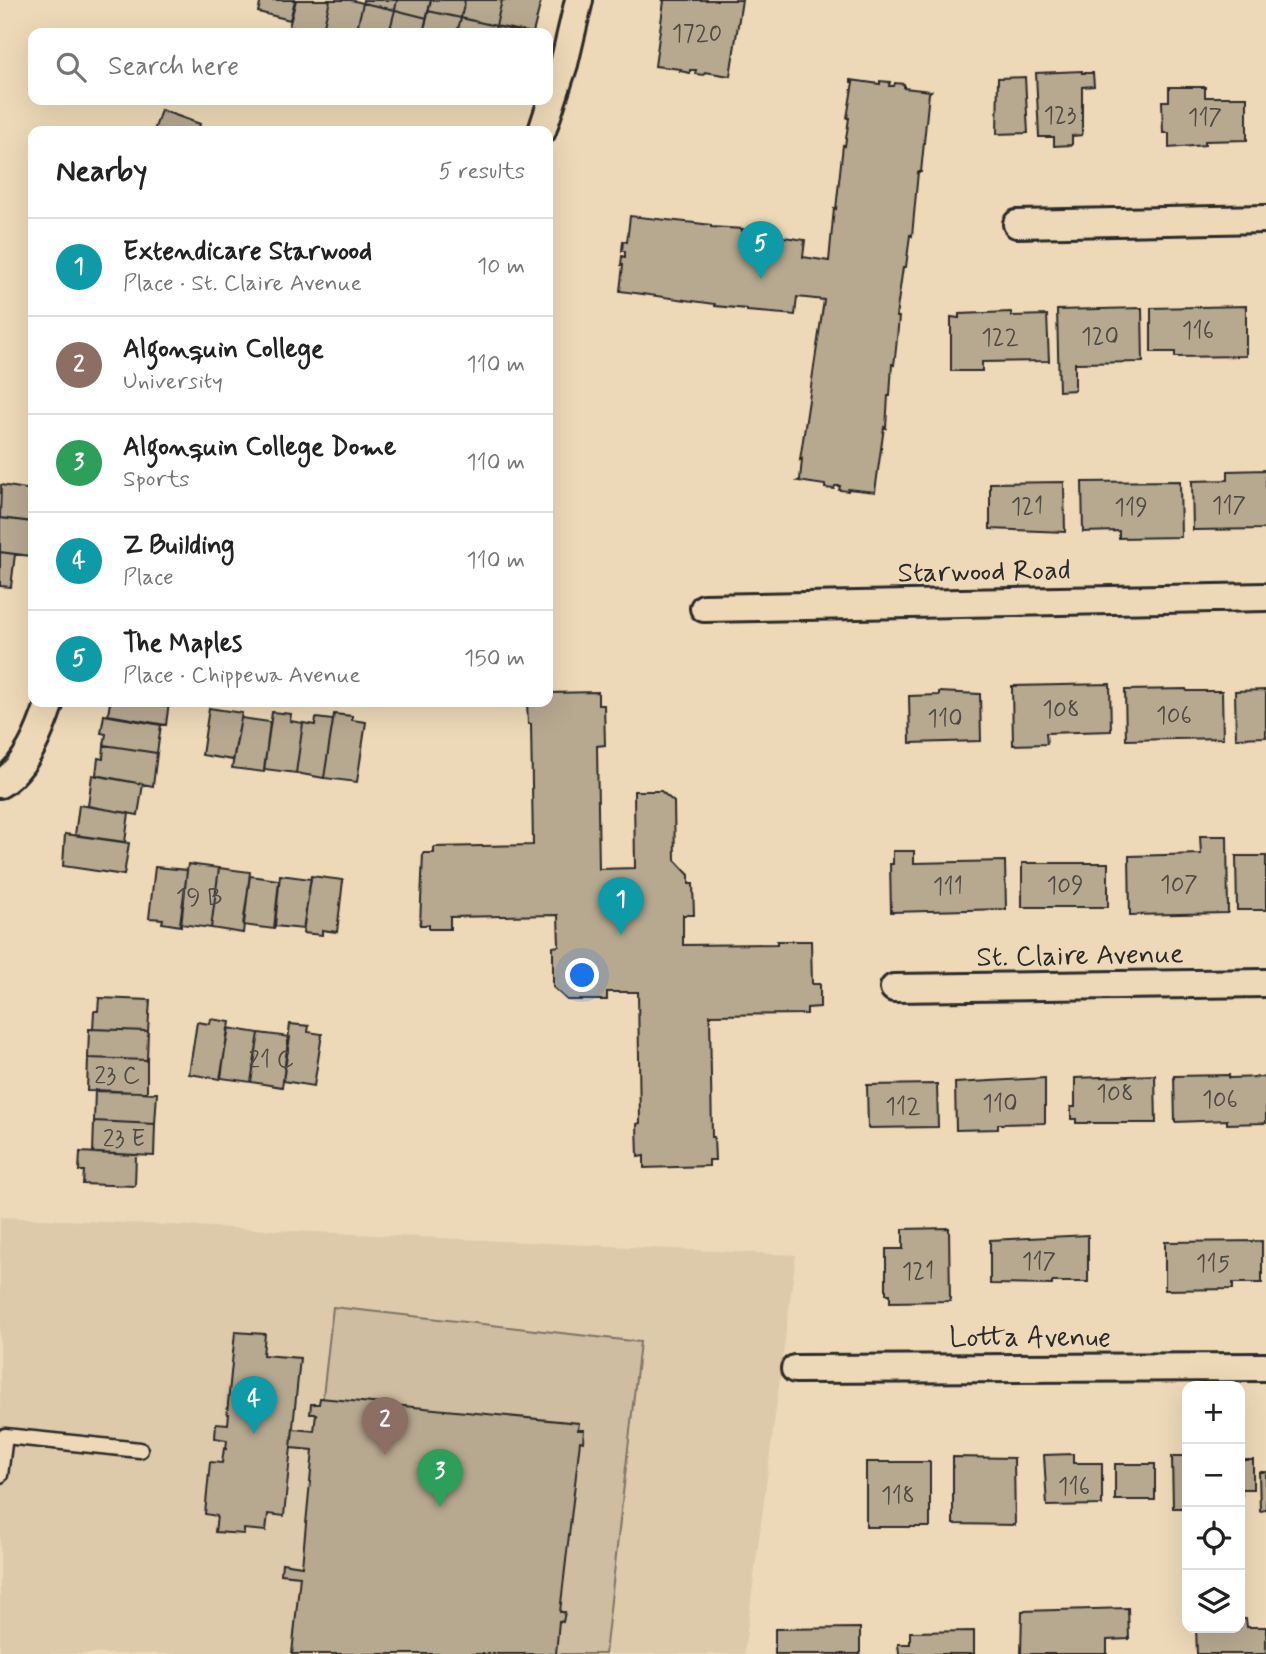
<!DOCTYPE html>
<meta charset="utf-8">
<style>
body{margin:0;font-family:Mynerve,sans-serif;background:#f6f6f6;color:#222}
.controls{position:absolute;right:21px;bottom:21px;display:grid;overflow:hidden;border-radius:14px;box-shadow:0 7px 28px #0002}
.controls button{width:63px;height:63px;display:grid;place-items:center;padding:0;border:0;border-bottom:2px solid #e0e0e0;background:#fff;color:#222;font:35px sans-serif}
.you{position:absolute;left:583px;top:976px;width:24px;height:24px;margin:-18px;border:5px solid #fff;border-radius:50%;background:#1a73e8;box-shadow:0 0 0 10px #1a73e833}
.badge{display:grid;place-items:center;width:46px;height:46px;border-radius:50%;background:#d1495b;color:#fff;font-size:23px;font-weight:700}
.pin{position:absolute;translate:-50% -58px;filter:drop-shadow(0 2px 4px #0008)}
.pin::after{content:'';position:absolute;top:37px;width:24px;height:21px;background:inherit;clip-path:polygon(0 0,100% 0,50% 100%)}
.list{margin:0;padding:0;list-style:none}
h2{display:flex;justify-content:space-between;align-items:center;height:91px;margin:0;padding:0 28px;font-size:30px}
h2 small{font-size:23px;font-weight:400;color:#767676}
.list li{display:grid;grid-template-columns:46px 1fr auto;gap:21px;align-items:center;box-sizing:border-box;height:98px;padding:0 28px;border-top:2px solid #e0e0e0}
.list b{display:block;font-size:26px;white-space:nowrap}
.list p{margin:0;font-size:23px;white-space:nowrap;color:#767676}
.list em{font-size:23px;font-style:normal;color:#767676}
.icon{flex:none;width:38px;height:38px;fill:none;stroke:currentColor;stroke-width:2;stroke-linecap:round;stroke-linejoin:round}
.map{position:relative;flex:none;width:1266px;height:1654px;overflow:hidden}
.search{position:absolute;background:#fff;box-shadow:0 7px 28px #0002;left:28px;top:28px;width:525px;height:77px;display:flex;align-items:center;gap:18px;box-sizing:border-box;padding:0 24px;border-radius:14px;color:#767676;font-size:26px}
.panel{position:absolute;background:#fff;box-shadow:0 7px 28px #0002;left:28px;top:126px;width:525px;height:581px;border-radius:14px}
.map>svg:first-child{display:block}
.built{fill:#ddcaab}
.green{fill:#cebda0;stroke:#7c7466;stroke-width:2}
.building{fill:#b7a890;stroke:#2b2b2b;stroke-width:2}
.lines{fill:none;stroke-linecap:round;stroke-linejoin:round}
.service-casing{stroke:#2b2b2b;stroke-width:19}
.minor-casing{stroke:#2b2b2b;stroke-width:32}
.service{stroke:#edd9b7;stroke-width:14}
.minor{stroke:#edd9b7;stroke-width:26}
.labels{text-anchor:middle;stroke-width:5;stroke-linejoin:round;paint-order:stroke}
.number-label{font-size:24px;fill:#4e4a44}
.street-label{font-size:28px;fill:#2b2b2b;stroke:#edd9b7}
</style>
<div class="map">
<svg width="1266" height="1654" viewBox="0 0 1266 1654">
<rect width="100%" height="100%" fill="#edd9b7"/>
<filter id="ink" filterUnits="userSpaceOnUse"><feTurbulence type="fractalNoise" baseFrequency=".0143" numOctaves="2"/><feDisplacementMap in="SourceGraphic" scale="14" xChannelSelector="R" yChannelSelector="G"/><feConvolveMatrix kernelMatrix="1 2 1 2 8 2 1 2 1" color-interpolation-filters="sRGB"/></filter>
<g filter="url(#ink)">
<!-- built -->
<path class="built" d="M0 1217 796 1255 744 1654H0Z"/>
<!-- green -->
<path class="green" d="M333 1307 640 1342 605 1654H294Z"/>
<!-- building -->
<path class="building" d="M261 0H295L290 20 258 12Z
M296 0H330L322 33 289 27Z
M330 0H351L363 3 356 33H322Z
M363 0H397L395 10 363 3Z
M397 0H431L427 18 395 10Z
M431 0H465L461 18 428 11Z
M465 0H502L496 26 461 18Z
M502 0 541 1 533 33 496 26Z
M662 0H742L730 76 705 72 704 75 695 74 696 70H690V73L680 71 681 69 655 66 664 1Z
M363 3 395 10 389 33H356Z
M395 10 427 18 423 33H389Z
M428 11 461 18 457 33H423Z
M461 18 496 26 494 33H457Z
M496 26 524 33H494Z
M1082 71V73H1093L1094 86 1082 87V135L1072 136V145L1054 146V137H1039L1036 73Z
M1025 77 1028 133 997 134 998 78Z
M851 80 880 84V81L890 82 889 86H894L895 83 904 84V88L931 91 929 93 921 172H918L912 236 910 235 906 267H903L896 317H899L896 349 894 365 892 364 890 396H888L886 428 884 427 875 492 848 489V491L839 490 840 486H835L834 489 825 488V485L798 481 800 480 802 459 800 460 824 300 797 297 795 315 747 311V309L715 306V304L620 291 623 265H621L622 256 625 257V251H622L623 241 627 242 630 216 695 223 711 225V227L743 229 742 231 805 240 803 257 829 261 834 208 836 209 843 145 845 146 849 118H847L853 82H851Z
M1169 87H1205V97H1247V140L1205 141V145L1169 148V133H1163L1162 101H1169Z
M161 110 200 124 198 131H154Z
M1246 306V356L1175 357V352H1151V308Z
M1142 308 1143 362 1075 363V390L1059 391 1057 310Z
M1011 312 1012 316 1047 315 1049 361 982 362V371H951V317L959 318V314Z
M1266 470V529L1193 530 1192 481 1228 480V471Z
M1180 481 1181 537 1119 538V531L1083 532 1082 482Z
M1064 482 1065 532 990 529V483Z
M1 485 33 490V522L0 518Z
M0 518 33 522 31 556 0 552Z
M0 552 15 554 11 587 0 586Z
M1110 684 1111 731 1046 733 1047 744 1013 745 1012 686Z
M1186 689 1187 691H1222L1223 738 1126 740 1125 690Z
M1266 690V737L1236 738 1235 691Z
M598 692V705H604L605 745 597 746 599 869 635 868 634 791H661L674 802 675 860 689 875V884H693L694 915H683V945L777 944V941H811L812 984H820V1007L807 1008V1014L710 1015 712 1137H714L715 1160H709V1166L644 1168V1156L638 1157 637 1124 640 1123 638 992H607V1000H567L553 987V947L559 946 558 915 450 917V929H429V925H420L423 853H434V847L533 845 531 724H528L527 702H548V693Z
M939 692 980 694 981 741 910 743 909 696 939 695Z
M110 702H169L166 725 108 715Z
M209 708 242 713 233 760 202 755Z
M272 712 291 714 290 721 303 723 296 773 264 769Z
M334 714 352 716V720L366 722 357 782 324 778Z
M104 715 161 725 157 753 104 745 106 734 101 733Z
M241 718 270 722 264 772 232 768Z
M316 718 333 720 324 778 296 773 303 723 315 725Z
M104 745 157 753 153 786 96 775 98 758 103 759Z
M92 775 143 784 138 815 88 806Z
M79 805 129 813 125 842 75 835Z
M65 834 129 843 124 875 63 866Z
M1200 836H1227L1228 913 1130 915 1129 856 1201 854Z
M893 851H914V863L1005 861 1006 909 891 912 890 864H893Z
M1236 856H1266V910H1237Z
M1022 863H1108V907H1022Z
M188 864 219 868 211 928 180 924Z
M155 867 187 870 181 926 162 923 163 919 149 918Z
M219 868 250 872 243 933 211 928Z
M280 875 311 879 303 929 275 926Z
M250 876 279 880 274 929 243 925Z
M311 876 343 880 337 932 322 930V935L303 933Z
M99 998 150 1000 148 1031 93 1029 94 1011H98Z
M211 1019 230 1022 220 1079 189 1074 197 1022 210 1024Z
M290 1024 309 1026 308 1032 322 1034 314 1086 283 1081Z
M228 1028 259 1033 251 1082 221 1078Z
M89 1029 148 1031 147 1060 88 1058Z
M259 1033 290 1037 282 1087 251 1082Z
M88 1058 147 1060V1092L87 1091Z
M1155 1075 1156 1123H1076V1119H1071V1107H1075V1078Z
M1229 1075V1078L1266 1077V1123L1227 1124V1120L1175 1122 1174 1076Z
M1045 1078V1123L998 1124V1129L956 1130 955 1083Z
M937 1084 938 1127 868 1128 867 1085Z
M95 1090 157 1093 155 1124 94 1121Z
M94 1121 155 1124 154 1156 93 1153Z
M80 1152 136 1155 135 1186 83 1184 84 1171H79Z
M949 1228 950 1301 890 1302V1294H886V1249H903V1229Z
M1088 1235V1282H1052V1285L990 1284V1240Z
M1262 1241V1283H1233V1289L1165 1290V1242Z
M235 1332 265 1334 263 1355 300 1358 284 1516 268 1514 266 1531 244 1529V1534L215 1532 217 1516 205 1514 210 1462 222 1463 224 1448 226 1449 227 1440 215 1438 216 1423 228 1424 229 1414H227Z
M320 1398 579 1423 578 1430H584L583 1442 580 1441 560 1612H565L563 1622 559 1621 556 1654H292L300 1576 281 1574 282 1563 302 1566 313 1450 291 1448 293 1429 314 1431 316 1414H310L311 1404H319Z
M1240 1452H1243V1460H1253V1489H1242V1495H1240Z
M1073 1454V1463H1102V1505L1047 1506 1044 1455Z
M1172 1456H1187V1508H1173Z
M953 1457 1014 1458 1015 1525 953 1524Z
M866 1462H930V1527H866Z
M1115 1464H1155V1500H1115Z
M1259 1472H1266V1510L1260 1511Z
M1128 1608 1129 1639 1107 1640V1654H1021L1022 1611Z
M1240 1619H1246L1247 1627H1266V1654H1197L1196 1628H1240Z
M860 1628V1654H775V1629Z
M974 1631V1654H899L898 1644H910V1632Z"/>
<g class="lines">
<!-- service casing -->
<g class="service-casing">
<path id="service" d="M0 1475 5 1436 140 1450"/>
</g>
<!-- minor casing -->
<g class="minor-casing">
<path id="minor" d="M542 131 564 64 579 0
M1017 224 1266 219
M704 608 1266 597
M0 784C27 766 40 732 50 702
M894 988 1266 983
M795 1369 1266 1367"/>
</g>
<!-- service -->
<use href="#service" class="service"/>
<!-- minor -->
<use href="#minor" class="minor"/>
</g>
</g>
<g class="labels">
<!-- number labels -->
<g class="number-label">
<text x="697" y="41">1720</text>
<text x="1060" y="123">123</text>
<text x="1205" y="125">117</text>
<text x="1198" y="338">116</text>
<text x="1100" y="344">120</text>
<text x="1000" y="345">122</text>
<text x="1229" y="513">117</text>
<text x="1027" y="514">121</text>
<text x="1131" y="515">119</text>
<text x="1061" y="717">108</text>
<text x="1174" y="723">106</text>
<text x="945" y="726">110</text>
<text x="1179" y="892">107</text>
<text x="1065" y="893">109</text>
<text x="948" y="894">111</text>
<text x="199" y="905">19 B</text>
<text x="271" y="1067">21 C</text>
<text x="117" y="1083">23 C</text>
<text x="1115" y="1101">108</text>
<text x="1220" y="1107">106</text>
<text x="1000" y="1111">110</text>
<text x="903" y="1114">112</text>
<text x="124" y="1146">23 E</text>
<text x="1039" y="1269">117</text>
<text x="1213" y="1271">115</text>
<text x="918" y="1279">121</text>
<text x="1074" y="1494">116</text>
<text x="898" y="1503">118</text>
</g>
<!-- street labels -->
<g class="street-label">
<text transform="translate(984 570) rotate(-1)" y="10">Starwood Road</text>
<text transform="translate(1080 954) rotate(-1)" y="10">St. Claire Avenue</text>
<text x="1030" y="1346">Lotta Avenue</text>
</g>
</g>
</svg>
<div class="controls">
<button>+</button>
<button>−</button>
<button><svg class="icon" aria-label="locate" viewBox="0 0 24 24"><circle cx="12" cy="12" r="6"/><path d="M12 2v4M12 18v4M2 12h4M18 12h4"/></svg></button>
<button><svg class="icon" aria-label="layers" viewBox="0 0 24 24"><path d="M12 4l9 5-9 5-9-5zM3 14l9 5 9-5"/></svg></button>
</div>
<div class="you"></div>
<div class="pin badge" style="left:621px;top:935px;background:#0f9aa8">1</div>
<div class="pin badge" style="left:385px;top:1455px;background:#8d6e63">2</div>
<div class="pin badge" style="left:440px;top:1507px;background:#2e9e5b">3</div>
<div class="pin badge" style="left:254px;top:1434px;background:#0f9aa8">4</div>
<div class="pin badge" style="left:761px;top:279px;background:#0f9aa8">5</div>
<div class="search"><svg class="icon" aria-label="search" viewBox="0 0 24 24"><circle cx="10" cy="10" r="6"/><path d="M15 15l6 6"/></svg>Search here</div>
<section class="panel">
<h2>Nearby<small>5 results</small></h2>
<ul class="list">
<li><span class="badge" style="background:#0f9aa8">1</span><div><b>Extendicare Starwood</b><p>Place · St. Claire Avenue</p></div><em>10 m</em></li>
<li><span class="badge" style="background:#8d6e63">2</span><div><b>Algonquin College</b><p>University</p></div><em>110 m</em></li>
<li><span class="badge" style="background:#2e9e5b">3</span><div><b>Algonquin College Dome</b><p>Sports</p></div><em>110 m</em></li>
<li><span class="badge" style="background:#0f9aa8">4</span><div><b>Z Building</b><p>Place</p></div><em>110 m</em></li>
<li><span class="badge" style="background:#0f9aa8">5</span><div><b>The Maples</b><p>Place · Chippewa Avenue</p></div><em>150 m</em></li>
</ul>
</section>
</div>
